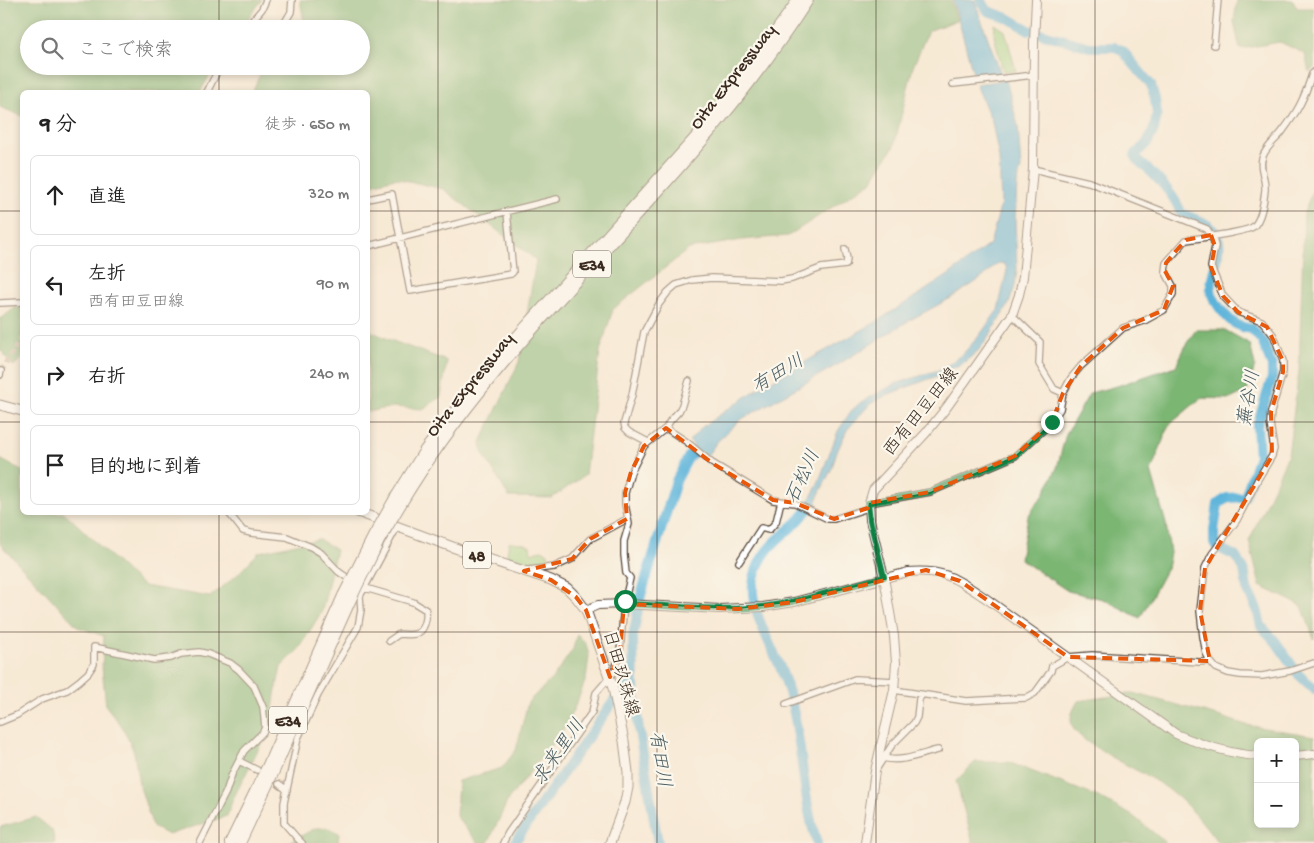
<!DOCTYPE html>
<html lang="ja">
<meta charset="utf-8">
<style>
body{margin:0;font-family:"Gochi Hand","Klee One",sans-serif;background:#f2f2f2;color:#222}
.controls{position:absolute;right:15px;bottom:15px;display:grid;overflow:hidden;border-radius:8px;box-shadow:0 2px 8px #0003}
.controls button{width:45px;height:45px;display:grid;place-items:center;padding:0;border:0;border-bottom:1px solid #e0e0e0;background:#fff;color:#222;font:25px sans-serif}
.stop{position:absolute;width:15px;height:15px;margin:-11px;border:4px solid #0b8043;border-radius:50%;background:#fff}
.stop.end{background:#0b8043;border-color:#fff;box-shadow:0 1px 5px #0008}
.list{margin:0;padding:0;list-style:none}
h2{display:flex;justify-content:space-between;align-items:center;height:65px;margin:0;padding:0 20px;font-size:21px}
h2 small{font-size:16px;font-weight:400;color:#767676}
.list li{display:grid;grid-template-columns:32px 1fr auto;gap:15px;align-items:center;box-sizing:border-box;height:80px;margin:0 10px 10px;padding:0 10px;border:1px solid #e0e0e0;border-radius:8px}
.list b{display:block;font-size:19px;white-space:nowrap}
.list p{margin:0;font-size:16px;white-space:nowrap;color:#767676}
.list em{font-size:16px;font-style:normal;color:#767676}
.icon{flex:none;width:28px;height:28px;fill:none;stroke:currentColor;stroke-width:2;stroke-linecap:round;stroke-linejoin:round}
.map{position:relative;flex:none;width:1314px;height:843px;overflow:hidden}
.search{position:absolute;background:#fff;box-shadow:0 2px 8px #0003;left:20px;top:20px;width:350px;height:55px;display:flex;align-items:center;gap:12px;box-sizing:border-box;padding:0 18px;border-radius:28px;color:#767676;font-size:19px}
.panel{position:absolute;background:#fff;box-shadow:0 2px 8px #0003;left:20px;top:90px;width:350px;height:425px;border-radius:8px}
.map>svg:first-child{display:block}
.green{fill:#9bd486;stroke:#6b7f52}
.forest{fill:#7cb673;stroke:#5c7048;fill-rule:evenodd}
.water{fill:#5db4da;stroke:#4c6f7c}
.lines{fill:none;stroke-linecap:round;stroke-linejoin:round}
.river{stroke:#5db4da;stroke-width:10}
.street-tunnel{stroke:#d1c4b1;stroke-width:5.5;stroke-dasharray:5.5 3;stroke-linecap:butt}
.street-casing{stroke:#57473a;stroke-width:8}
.secondary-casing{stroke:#57473a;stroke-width:10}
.primary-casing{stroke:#57473a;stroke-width:11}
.highway-casing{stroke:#57473a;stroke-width:12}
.street{stroke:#fff;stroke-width:5.5}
.secondary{stroke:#fff;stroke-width:8}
.primary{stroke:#fff;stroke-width:9}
.highway{stroke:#fff;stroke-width:10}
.highway-bridge-casing{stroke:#57473a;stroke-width:12;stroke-linecap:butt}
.highway-bridge{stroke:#fff;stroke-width:10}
.route{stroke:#0b8043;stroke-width:6}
.marked{fill:none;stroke:#e8590c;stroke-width:4;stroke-dasharray:10 6;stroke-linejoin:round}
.grid{fill:none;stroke:#3b2a1e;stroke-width:1;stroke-opacity:0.55}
.labels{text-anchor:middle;stroke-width:4.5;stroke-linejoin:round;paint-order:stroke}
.shield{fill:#fbf7ec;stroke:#75685c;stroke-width:1}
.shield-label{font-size:16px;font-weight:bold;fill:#3b2a1e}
.street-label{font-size:18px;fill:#3b2a1e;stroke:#fbf7ec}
.water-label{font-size:19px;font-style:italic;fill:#475a60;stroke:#fbf7ec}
</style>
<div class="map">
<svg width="1314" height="843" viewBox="0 0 1314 843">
<rect width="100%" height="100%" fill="#fbf7ec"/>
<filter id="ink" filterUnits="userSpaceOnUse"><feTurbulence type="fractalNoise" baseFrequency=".02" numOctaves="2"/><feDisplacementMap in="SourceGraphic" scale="10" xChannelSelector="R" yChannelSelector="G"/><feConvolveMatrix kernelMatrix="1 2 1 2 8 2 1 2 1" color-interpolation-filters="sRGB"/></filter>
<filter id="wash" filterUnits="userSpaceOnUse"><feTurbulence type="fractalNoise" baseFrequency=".0096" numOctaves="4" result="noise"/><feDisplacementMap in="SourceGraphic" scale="20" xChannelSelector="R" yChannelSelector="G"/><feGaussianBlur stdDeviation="1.12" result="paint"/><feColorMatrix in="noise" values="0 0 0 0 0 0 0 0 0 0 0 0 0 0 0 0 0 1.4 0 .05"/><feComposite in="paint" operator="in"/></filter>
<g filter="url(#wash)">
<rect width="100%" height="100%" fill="#f7ead6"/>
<!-- green -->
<path class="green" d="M995 24 1005 31 1016 71H1003L994 35Z
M509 542 522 543 530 546 531 553 541 550 548 553 549 560C531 567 524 567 506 561Z"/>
<!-- forest -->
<path class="forest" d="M0 0H262L240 29H29V66H215L200 92H22V116L0 107Z
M300 0H786L793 2 794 0H951L957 20 928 31 913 67 894 146 871 182 788 236 742 240 689 249 613 309 600 351 585 475 552 498 509 497 482 452 481 442 519 362 536 260 443 189 395 178 368 185V92H252L264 66H361V29H293L304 22Z
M1237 0H1293L1297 8H1314V68L1309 72 1305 54 1280 42 1240 49 1234 22Z
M1314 187V639L1302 606 1260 586 1249 541 1288 455 1299 371 1304 212Z
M15 308H22V359L13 366 0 349V319Z
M368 330 393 341 447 361 441 397 423 409 393 407 368 412Z
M1196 330H1225L1250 344 1255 366 1247 391 1230 399 1201 398 1169 425 1151 471 1166 524 1170 553 1167 568 1140 618 1103 599 1068 591 1020 559 1028 517 1035 505 1043 496 1057 468 1066 434 1090 393 1117 386 1176 366 1187 343Z
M0 459 22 471V512L65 513 128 573 144 586 210 597 237 575 259 552 319 539 336 550 322 611 298 650 281 667 275 695 270 732 262 742 233 799 227 816 168 835 153 827 139 784 134 752 123 728 106 706 102 667 104 636 78 627 0 544Z
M577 634 586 644 589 656 586 679 577 702 564 729 508 800 488 843H478L456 816 458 781 502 768 516 750 528 702 553 678 573 649Z
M1133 693 1218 716 1246 725 1314 736V843H1218C1205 824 1187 803 1168 789 1149 774 1079 745 1072 726 1069 716 1073 710 1078 701ZM1258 742H1295V824H1258Z
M975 762H1008L1098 797 1133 816 1166 843H973L956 781Z
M36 817 52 830 55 843H0V827Z
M316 828H328L339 833 338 843H287Z"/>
<!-- water -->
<path class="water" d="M953 0H974L1001 74 974 77Z
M1006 80 1018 126 1021 168 1017 184 1015 221 1017 269 1015 286 1009 304 986 341 977 352 963 363 937 376 889 394 870 404 847 430 836 454 832 468 812 509 806 506 817 486 838 431 851 411 861 402 895 384 942 369 962 355 979 336 998 310 1007 270 1005 264 998 263 982 278 951 298 910 320 839 364 740 420 717 442 706 457 689 441 702 427 759 388 876 322 947 276 990 244 1001 204 999 158 992 122 976 84Z"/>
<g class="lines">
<!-- river -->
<path class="river" d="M980 0 988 11 1008 18 1029 30 1090 47H1115L1122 50 1151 85 1155 99 1157 114 1154 129 1148 142 1135 155C1138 163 1146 166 1151 172 1164 185 1175 197 1181 213 1191 218 1208 222 1215 231 1228 249 1208 273 1211 292 1213 298 1219 308 1223 312 1231 323 1239 327 1252 329L1262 341 1272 366V378L1257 426 1259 456 1245 497 1227 498 1218 504 1214 530V542L1219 548 1235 556 1244 569 1247 589 1257 609 1261 626 1276 642 1298 674 1314 689
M813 501C796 534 765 536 754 578 747 607 772 645 782 672 804 727 799 787 817 843
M514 843 622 689 634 684
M658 843 639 731 634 684 633 636 641 595 676 481 689 456 703 444"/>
</g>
</g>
<g filter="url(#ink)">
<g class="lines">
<!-- street-tunnel -->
<path class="street-tunnel" d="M1 371 22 336"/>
<!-- street casing -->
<g class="street-casing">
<path id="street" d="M251 23 259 29
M245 29 262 9 266 0
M281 29 291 12 292 0
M1214 45 1218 0
M953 84 1034 75
M207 92 220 66
M1033 169 1089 182 1207 229 1213 239 1215 246 1211 267 1223 296 1238 312 1262 321 1267 327 1274 336 1283 361V372L1271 412 1270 423 1274 449 1272 456 1258 479 1237 520 1212 554 1205 568 1200 611 1203 637 1206 653 1210 661 1216 668 1228 673 1240 675 1262 676 1290 671 1314 663
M368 199 392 194 410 291 511 274 513 272 507 212
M368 246 557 199
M0 303 22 302
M1012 315 1040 342 1039 364 1054 389 1063 393
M0 375 1 371
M666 428 687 442 712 463 773 500 795 503 828 519H834L868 508
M648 442 629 432 625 428 624 423 632 395 644 332 659 304 668 292 676 285 692 280 712 278 781 281 792 279 821 268 846 265 847 259 845 249
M869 503 930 492 1015 456 1052 422 1060 409 1063 393 1071 378 1081 366 1123 328 1144 321 1164 310 1173 294V286L1165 271 1166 263 1186 240C1198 238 1249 232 1254 226 1261 219 1264 200 1265 190 1266 178 1258 167 1263 156 1267 146 1276 140 1282 132 1298 111 1304 99 1312 74L1314 72
M228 512 243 531 251 533 287 537 311 547 321 553 339 572 352 581
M739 562 761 528 769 530 776 522 781 501
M528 570 554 567 572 559 590 539 627 519
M362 587 413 602 426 610C427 618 425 632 415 634 410 635 404 634 399 634L389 641
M894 690 966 701 1026 698 1035 693 1051 671 1052 666 1068 657 1092 655 1199 662 1210 661
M786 704 855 679 895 681
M0 722 17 715 42 699 67 690 79 681 88 673 94 664V647L154 660 171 658 181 654 199 652 208 654 230 663 239 670 254 686 263 707 265 727 263 732 244 751 232 774 226 792 200 843
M884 758C901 763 921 754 938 750
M239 761 257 770
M877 768 892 745 914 723 917 717 919 699 922 695
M279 784 287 790
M302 843 297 838 284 823V803L298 738 318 695 358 627 361 610 360 596 397 527
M503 843 508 833 592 712 596 693 615 671 620 652 624 604 630 578 626 573 624 555V541L629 524 625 504V493L631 472 644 446 666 428 670 421 679 411 682 405 689 381"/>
</g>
<!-- secondary casing -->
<g class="secondary-casing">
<path id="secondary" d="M586 610 598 605 624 604 720 609 763 607 794 602 908 572C944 569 955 578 984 597L1176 734C1202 745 1229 754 1258 756
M1295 756 1314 754
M865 843 875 771 894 690 896 663 894 636 884 577 870 520 869 503 873 490 926 433 947 407 1012 315 1019 295 1023 277 1033 169 1034 42 1036 0"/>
</g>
<!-- primary casing -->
<g class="primary-casing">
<path id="primary" d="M0 405 22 411
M358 512 458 549 551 580 567 588 576 597 586 610 613 688 624 741 628 772V787L625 802 610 843"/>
</g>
<!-- highway casing -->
<g class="highway-casing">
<path id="highway" d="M394 500 425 450 488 369 702 130 739 83 798 0
M401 504C479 373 593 268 692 153 734 105 773 54 808 0
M230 843 268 765 343 596
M240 843 275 769 351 599"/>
</g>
<!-- street -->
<use href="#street" class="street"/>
<!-- secondary -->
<use href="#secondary" class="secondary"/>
<!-- primary -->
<use href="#primary" class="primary"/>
<!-- highway -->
<use href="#highway" class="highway"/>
<!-- highway-bridge casing -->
<g class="highway-bridge-casing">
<path id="highway-bridge" d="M343 596 373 537 394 500
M351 599 379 541 401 504"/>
</g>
<!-- highway-bridge -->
<use href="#highway-bridge" class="highway-bridge"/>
</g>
</g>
<g class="lines" filter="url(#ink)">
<!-- route -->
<path class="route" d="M625 601 624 604C668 605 719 612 762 607 804 602 844 587 884 577L870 520 868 503 930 492 1015 456 1052 422"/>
</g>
<!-- marked area -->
<path d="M0 0H1314V843H0ZM1211 235 1215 246 1211 267 1223 296 1238 312 1267 327 1283 361V372L1271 412 1272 456 1205 568 1200 611 1210 661 1068 657 960 581 926 570 794 602 738 609 624 604 620 652 610 677 586 610 576 597 551 580 524 571 572 559 590 539 627 519 625 493 631 472 644 446 666 428 712 463 773 500 795 503 834 519 868 508 869 503 930 492 1015 456 1052 422 1063 393 1081 366 1123 328 1164 310 1173 286 1165 271 1166 263 1175 252 1186 240Z" fill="#f7ead6" fill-opacity=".55" fill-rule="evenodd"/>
<path class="marked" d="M1211 235 1215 246 1211 267 1223 296 1238 312 1267 327 1283 361V372L1271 412 1272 456 1205 568 1200 611 1210 661 1068 657 960 581 926 570 794 602 738 609 624 604 620 652 610 677 586 610 576 597 551 580 524 571 572 559 590 539 627 519 625 493 631 472 644 446 666 428 712 463 773 500 795 503 834 519 868 508 869 503 930 492 1015 456 1052 422 1063 393 1081 366 1123 328 1164 310 1173 286 1165 271 1166 263 1175 252 1186 240Z"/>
<!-- grid -->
<path class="grid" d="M219 0V29M438 0V843M657 0V843M876 0V843M1095 0V843M219 66V92M0 211H22M368 211H1314M0 422H22M368 422H1314M219 512V843M0 632H1314"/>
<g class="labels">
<!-- shield labels -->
<g class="shield">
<rect x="573" y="250.5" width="38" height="27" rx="4"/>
<rect x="463" y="541.5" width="28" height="27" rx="4"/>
<rect x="269" y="706.5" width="38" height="27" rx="4"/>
</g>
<g class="shield-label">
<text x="592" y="270">E34</text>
<text x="477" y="561">48</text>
<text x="288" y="726">E34</text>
</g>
<!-- street labels -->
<g class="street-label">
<text transform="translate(732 76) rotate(-52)" y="6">Oita Expressway</text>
<text transform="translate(469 384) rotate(-51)" y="6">Oita Expressway</text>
<text transform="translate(920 411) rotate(-51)" y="6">西有田豆田線</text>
<text transform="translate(622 673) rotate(74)" y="6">日田玖珠線</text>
</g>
<!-- water labels -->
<g class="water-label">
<text transform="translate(777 372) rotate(-31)" y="7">有田川</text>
<text transform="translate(1247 398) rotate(-80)" y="7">蕪谷川</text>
<text transform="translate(801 476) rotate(-65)" y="7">石松川</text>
<text transform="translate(557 751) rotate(-55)" y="7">求来里川</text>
<text transform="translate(662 759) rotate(81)" y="7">有田川</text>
</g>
</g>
</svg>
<div class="controls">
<button>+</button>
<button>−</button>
</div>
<div class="stop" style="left:625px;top:601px"></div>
<div class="stop end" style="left:1052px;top:422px"></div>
<div class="search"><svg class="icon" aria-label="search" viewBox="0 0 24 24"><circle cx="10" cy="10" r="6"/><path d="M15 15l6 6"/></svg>ここで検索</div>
<section class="panel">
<h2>9 分<small>徒歩 · 650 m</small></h2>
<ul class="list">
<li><svg class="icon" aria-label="ahead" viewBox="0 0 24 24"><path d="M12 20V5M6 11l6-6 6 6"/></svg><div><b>直進</b></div><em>320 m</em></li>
<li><svg class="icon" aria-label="left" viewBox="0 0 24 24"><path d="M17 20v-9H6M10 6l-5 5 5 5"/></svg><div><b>左折</b><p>西有田豆田線</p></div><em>90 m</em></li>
<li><svg class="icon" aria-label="right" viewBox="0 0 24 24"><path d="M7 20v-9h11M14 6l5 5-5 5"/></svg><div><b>右折</b></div><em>240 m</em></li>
<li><svg class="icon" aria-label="arrive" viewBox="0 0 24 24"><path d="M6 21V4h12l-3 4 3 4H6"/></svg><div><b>目的地に到着</b></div></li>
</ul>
</section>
</div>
